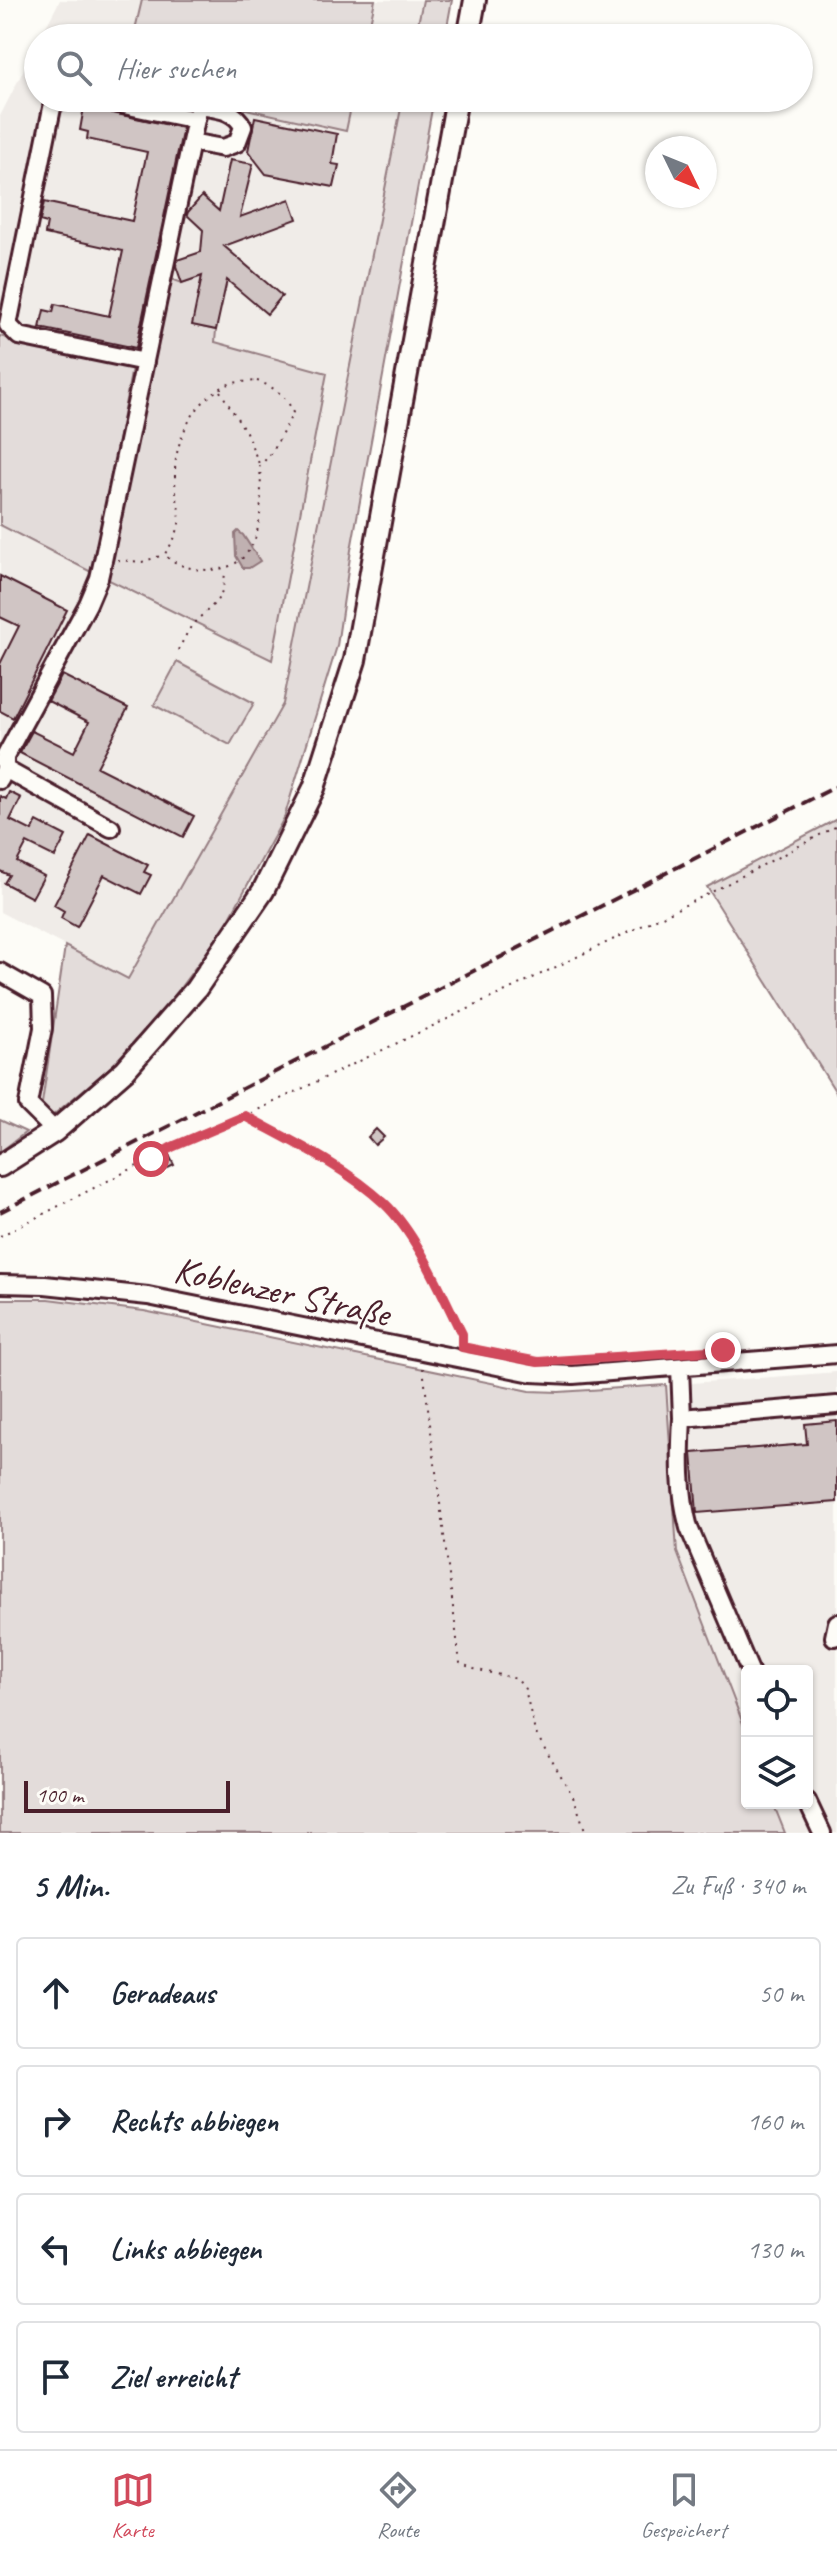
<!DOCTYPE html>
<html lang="de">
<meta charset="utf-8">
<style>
body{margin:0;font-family:Caveat,sans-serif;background:#f6f6f7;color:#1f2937}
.controls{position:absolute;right:24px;bottom:24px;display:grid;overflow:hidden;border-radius:8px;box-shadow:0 2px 6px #0004}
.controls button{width:72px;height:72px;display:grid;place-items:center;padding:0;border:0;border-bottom:2px solid #e0e1e3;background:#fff;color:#1f2937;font:40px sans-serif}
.compass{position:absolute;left:645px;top:136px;width:72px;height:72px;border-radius:50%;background:#fff;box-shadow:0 2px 6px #0004;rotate:133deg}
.scale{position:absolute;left:24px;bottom:20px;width:206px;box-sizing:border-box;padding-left:8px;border:4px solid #4a1f2b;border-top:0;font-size:22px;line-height:28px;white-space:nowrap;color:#4a1f2b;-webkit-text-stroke:6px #fdfcf7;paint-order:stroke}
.stop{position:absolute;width:24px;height:24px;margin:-18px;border:6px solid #d1495b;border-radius:50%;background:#fff}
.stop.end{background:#d1495b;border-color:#fff;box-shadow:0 2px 8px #0008}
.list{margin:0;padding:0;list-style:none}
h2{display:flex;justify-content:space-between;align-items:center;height:104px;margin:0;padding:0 32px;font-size:34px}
h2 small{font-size:26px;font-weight:400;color:#747a83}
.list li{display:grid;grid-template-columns:52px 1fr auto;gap:24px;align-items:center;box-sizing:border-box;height:112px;margin:0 16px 16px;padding:0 16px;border:2px solid #e0e1e3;border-radius:8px}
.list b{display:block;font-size:30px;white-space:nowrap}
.list em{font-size:26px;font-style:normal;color:#747a83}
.icon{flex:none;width:44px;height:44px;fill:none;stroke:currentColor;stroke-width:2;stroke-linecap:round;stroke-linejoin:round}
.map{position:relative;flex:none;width:837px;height:1833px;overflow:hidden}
.search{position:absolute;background:#fff;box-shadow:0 2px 6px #0004;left:24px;right:24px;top:24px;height:88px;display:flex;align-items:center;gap:20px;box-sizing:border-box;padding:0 28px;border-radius:44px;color:#747a83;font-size:30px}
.sheet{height:616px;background:#fff}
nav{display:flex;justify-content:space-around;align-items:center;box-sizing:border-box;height:112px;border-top:2px solid #e0e1e3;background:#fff;font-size:22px;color:#747a83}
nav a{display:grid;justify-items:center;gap:4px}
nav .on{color:#d1495b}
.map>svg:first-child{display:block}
.built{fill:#f0ece8}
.green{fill:#e3dcda;stroke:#967e82;stroke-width:2}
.water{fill:#c0b1b1;stroke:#91777b;stroke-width:2}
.building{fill:#d0c5c4;stroke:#4a1f2b;stroke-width:2}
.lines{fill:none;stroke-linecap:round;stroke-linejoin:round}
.minor-casing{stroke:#4a1f2b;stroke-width:22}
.major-casing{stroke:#4a1f2b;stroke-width:26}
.path{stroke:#4a1f2b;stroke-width:2;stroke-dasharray:2 6;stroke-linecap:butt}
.minor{stroke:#fdfcf7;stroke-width:16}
.major{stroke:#fdfcf7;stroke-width:20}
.rail{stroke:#4a1f2b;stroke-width:4;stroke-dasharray:12 6;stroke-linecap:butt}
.route{stroke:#d1495b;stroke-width:10}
.labels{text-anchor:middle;stroke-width:6;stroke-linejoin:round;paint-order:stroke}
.street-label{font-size:38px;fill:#4a1f2b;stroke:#fdfcf7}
</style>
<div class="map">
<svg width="837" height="1833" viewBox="0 0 837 1833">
<rect width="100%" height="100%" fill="#fdfcf7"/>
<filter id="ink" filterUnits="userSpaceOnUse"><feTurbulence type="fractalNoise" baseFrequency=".0125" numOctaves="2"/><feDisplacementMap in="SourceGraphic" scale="16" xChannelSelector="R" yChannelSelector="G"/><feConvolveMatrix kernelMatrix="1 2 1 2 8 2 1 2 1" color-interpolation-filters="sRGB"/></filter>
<g filter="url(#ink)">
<!-- built -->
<path class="built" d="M60 0H423L415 38H40Z
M38 42V98H403L283 704 128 979 0 912V116Z
M837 1372V1833H785L773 1803H807V1671H747V1734L677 1552 666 1385Z"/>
<!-- green -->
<path class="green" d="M142 0H375L367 38H133Z
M423 0H452L445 38H415Z
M196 98H353L346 131Z
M403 98H434L351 550 337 646 284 818 223 930 169 1003 112 1066 52 1116 41 1110 65 946 128 979 283 704Z
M202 276 193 325 216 330 215 342 327 373 272 660 105 578 169 278 182 283Z
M0 336 132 368 93 573 0 525Z
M177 662 254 703 230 745 154 705Z
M837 819V1094L707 887Z
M0 1120 26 1132 0 1152Z
M0 1299H48L144 1311 530 1391 559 1392 666 1385 677 1552 747 1734V1803H773L785 1833H0Z"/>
<!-- water -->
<path class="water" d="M238 531 243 535 260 561 249 568H243L236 556 235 534Z"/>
<!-- building -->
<path class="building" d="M84 107 183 128 136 348 40 328 44 310 53 312 55 304 109 316 123 251 45 234 47 223 40 221 44 202 132 221 147 152 87 139 88 132 80 130Z
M255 117 337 134 332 164 339 165 334 187 266 174 248 151Z
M230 160 253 164 240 217 290 199 297 219 224 246 282 296 267 314 227 280 216 330 192 325 202 276 182 283 176 266 177 260 201 252 203 230 187 215 188 212 202 196 219 211Z
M0 576 67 610 13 718 0 711V664L19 626 0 617Z
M62 675 128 708 97 767 194 816 183 837 20 753 32 731 74 752 89 722 48 701Z
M9 792 21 798 10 820 32 831 37 821 66 836 55 857 27 843 17 862 44 876 32 898 4 883 9 875 0 871V796L6 799Z
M90 835 148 865 144 872 151 875 141 894 104 875 77 927 61 918 64 911 54 905Z
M376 1129 384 1137 375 1145 368 1137Z
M168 1153 174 1165 156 1174 150 1162Z
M837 1421V1502L697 1513 692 1453 807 1444 805 1424Z"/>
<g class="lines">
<!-- minor casing -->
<g class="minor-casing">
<path id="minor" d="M60 98 52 108 8 325 19 336 145 362
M90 98 196 120
M5 769 111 828
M0 780 5 769V757L88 604 99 578 104 556 191 142 199 106C216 109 235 109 243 127L237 143 223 148 191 142
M0 972 42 996 43 1028 28 1104 55 1131
M0 1284 45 1285 148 1296 532 1373 573 1375 837 1354
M680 1367 682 1418 837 1405
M682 1418C680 1457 679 1491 689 1528L750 1671
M837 1623 834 1637 837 1636
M807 1801 822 1833"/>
</g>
<!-- major casing -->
<g class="major-casing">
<path id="major" d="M468 38 475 0
M0 1166 55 1131 125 1070 196 989 263 891 314 788 355 660 457 98"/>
</g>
<!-- path -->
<path class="path" d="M257 381C273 386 288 397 293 413L273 451 260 466C262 507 266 568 210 570 191 570 179 566 164 555 191 518 174 511 175 472 175 439 195 399 227 385 236 381 247 382 257 381Z
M220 391 246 432 260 466
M118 560 142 562 163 555
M178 650C184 640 189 626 199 618 218 601 224 597 225 570
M247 1117C292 1142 353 1168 387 1206 421 1243 440 1290 462 1334V1344
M0 1236C82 1195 161 1151 245 1116L706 895 837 826
M423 1368 460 1663 474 1669 517 1679 525 1689 535 1732 574 1798 586 1833"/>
<!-- minor -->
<use href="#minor" class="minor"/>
<!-- major -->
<use href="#major" class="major"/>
<!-- rail -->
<path class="rail" d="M0 1212 837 786"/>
</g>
</g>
<g class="lines" filter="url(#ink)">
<!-- route -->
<path class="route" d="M151 1159 172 1147 245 1116C293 1142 344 1166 384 1203 417 1234 442 1294 462 1334V1347L538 1362 723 1350"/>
</g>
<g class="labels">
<!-- street labels -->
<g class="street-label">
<text transform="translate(282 1291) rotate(12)" y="13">Koblenzer Straße</text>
</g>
</g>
</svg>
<div class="controls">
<button><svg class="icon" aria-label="locate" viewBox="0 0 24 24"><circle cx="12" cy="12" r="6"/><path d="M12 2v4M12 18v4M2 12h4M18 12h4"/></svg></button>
<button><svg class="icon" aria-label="layers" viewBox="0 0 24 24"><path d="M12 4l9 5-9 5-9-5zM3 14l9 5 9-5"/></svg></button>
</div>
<svg class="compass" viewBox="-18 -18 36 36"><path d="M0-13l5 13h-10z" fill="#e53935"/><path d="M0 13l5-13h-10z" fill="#747a83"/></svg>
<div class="scale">100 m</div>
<div class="stop" style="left:151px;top:1159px"></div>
<div class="stop end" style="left:723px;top:1350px"></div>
<div class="search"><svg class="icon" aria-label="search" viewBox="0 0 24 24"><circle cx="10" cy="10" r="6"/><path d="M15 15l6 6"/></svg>Hier suchen</div>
</div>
<section class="sheet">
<h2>5 Min.<small>Zu Fuß · 340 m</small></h2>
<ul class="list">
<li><svg class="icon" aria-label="ahead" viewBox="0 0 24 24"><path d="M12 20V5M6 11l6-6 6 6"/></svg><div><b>Geradeaus</b></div><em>50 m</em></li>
<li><svg class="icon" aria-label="right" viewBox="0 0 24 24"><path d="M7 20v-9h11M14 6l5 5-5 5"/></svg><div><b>Rechts abbiegen</b></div><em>160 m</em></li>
<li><svg class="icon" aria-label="left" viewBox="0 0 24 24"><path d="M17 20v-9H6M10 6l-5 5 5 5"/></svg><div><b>Links abbiegen</b></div><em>130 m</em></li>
<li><svg class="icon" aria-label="arrive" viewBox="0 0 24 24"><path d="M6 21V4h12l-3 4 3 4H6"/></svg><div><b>Ziel erreicht</b></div></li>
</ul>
</section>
<nav>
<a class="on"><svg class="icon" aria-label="map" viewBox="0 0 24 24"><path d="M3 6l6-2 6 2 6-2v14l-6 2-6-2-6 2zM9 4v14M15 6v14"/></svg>Karte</a>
<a><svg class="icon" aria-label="directions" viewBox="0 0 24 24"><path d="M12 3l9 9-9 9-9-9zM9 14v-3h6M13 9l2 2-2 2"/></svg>Route</a>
<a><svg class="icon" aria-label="saved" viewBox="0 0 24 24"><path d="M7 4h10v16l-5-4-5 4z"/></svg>Gespeichert</a>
</nav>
